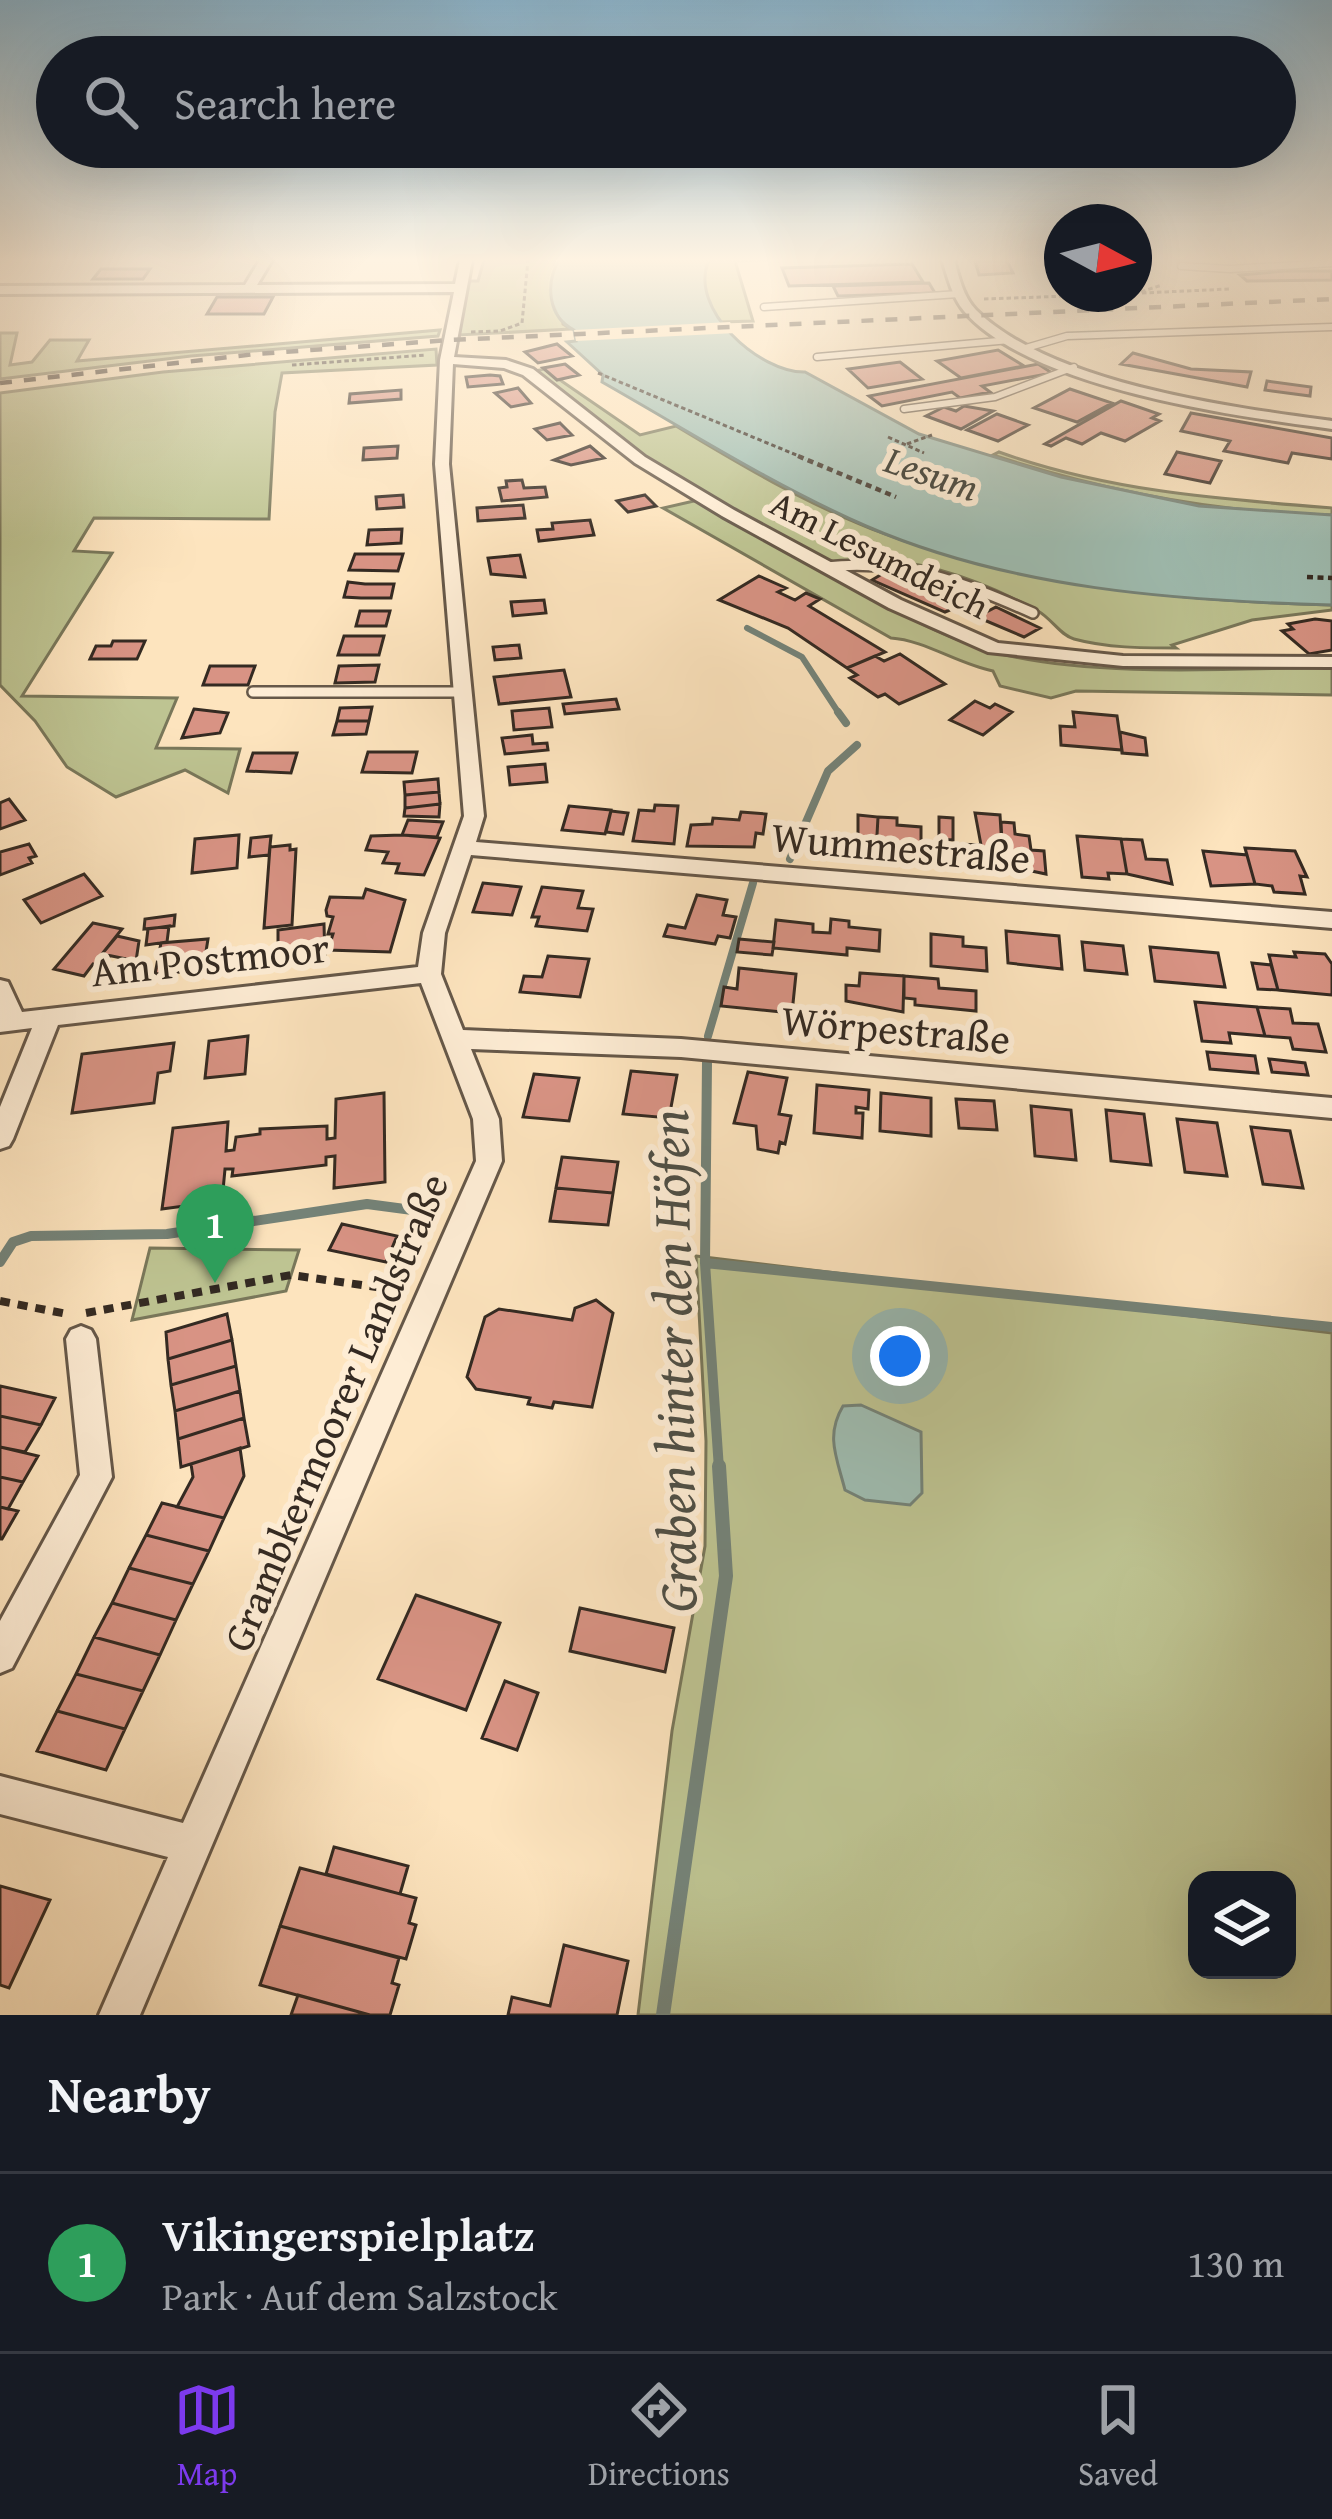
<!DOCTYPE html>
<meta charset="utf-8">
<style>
body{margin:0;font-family:"Gentium Book Plus",serif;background:#20242c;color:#f1f3f6}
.controls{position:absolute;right:36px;bottom:36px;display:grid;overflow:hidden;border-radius:24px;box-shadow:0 12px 48px #0002}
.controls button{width:108px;height:108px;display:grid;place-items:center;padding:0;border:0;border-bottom:3px solid #363941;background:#171b24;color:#f1f3f6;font:60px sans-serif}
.compass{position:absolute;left:1044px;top:204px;width:108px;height:108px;border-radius:50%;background:#171b24;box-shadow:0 12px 48px #0002;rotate:97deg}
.you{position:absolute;left:900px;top:1356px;width:42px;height:42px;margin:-30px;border:9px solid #fff;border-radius:50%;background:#1a73e8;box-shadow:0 0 0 18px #1a73e833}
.badge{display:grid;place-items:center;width:78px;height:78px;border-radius:50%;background:#7c3aed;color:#fff;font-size:39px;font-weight:700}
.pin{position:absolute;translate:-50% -99px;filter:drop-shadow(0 3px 6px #0008)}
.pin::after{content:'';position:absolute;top:63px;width:42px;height:36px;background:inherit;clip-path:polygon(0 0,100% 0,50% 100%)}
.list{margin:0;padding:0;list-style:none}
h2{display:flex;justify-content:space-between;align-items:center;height:156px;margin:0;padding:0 48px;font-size:51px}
h2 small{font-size:39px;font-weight:400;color:#9ea1a6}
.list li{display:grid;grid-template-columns:78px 1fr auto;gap:36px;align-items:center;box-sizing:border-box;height:180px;padding:0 48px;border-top:3px solid #363941}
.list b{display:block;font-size:45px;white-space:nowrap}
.list p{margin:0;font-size:39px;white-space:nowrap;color:#9ea1a6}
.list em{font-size:39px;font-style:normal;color:#9ea1a6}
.icon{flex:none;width:66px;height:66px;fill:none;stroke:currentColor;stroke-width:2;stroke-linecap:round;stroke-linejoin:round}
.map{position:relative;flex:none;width:1332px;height:2015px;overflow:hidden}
.search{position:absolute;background:#171b24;box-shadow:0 12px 48px #0002;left:36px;right:36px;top:36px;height:132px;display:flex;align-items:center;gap:30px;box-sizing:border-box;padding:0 42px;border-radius:66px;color:#9ea1a6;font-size:45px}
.sheet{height:336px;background:#171b24}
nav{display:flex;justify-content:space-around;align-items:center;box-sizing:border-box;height:168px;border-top:3px solid #363941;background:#171b24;font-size:33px;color:#9ea1a6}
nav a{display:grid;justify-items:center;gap:6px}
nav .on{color:#7c3aed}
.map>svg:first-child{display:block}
.green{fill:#bec492;stroke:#79775a;stroke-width:3;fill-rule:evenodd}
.water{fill:#9fbeb3;stroke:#748379;stroke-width:3}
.pier{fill:#fde4be}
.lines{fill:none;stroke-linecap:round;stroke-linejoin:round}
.stream-far3{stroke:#748379;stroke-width:6}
.stream-far2{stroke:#748379;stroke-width:8}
.stream-far1{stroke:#748379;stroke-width:10}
.stream{stroke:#748379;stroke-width:14}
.building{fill:#d89384;stroke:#342a22;stroke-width:3}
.lane-far1-casing{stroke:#665849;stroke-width:9}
.lane-casing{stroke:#665849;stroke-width:14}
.street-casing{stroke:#665849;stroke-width:6}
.path-far2{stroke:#342a22;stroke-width:3;stroke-dasharray:4.5 3;stroke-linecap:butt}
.path-far1{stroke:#342a22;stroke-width:4.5;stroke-dasharray:6 4.5;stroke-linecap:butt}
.path{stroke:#342a22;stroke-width:8;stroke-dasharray:10 8;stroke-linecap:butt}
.lane-far1{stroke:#feedd5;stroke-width:6}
.lane{stroke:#feedd5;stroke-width:9}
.street{fill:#feedd5;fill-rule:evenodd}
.rail{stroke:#342a22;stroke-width:4.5;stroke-dasharray:12 12;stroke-linecap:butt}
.labels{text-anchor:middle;stroke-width:12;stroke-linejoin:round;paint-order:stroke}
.far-street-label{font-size:36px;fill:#342a22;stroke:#feedd5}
.far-water-label{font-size:39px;font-style:italic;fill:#4f4f46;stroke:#feedd5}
.street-label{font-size:42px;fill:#342a22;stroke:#feedd5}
.near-water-label{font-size:54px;font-style:italic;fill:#4f4f46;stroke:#feedd5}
</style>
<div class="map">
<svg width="1332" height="2015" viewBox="0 0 1332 2015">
<rect width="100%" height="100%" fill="#fde4be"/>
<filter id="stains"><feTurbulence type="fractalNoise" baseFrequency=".00167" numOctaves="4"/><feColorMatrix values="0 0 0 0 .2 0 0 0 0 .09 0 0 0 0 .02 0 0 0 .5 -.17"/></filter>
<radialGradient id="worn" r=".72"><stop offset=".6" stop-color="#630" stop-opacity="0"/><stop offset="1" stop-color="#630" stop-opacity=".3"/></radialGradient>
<!-- green -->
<path class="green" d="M484 260H559L555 265 563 324 571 329 459 335 468 281H478Z
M709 260H767L735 261 753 321 721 322C705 304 699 283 709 260Z
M440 330 438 336 191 356 0 379V333H17L10 365 32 362 50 340H89L77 361Z
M436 349 437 365 282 373 275 412 269 519 94 518 74 551 112 553 22 696 177 698 156 748 240 749 228 793 185 770 116 797 67 767 35 721 0 685V393L163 372Z
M544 369 640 435 676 426C739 464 803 502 872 529 1019 586 1176 601 1332 605V610L1252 620 1172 645 1176 648C1143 648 1107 648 1074 639 1060 635 1052 619 1038 611 972 575 891 546 816 566 871 597 929 633 990 651 1083 678 1234 669 1332 667V695L1076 691 1051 698 1000 686 993 671C958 664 924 640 891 638L663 508 707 498 629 446 535 371Z
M999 452C1108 491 1217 499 1332 508V515C1215 513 1104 491 993 455Z
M150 1248 299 1250 286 1291 132 1320Z
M696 1256 1332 1333V2015H638L672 1731 705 1546 706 1441ZM1197 1880H1287V1970H1197Z"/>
<!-- water -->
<path class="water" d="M559 260H709C687 309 760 373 805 372L919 434 1061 477 1199 506 1332 515V605C1177 601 1011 589 866 526 773 485 690 432 602 382L603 375 567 342 576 341 574 330C548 317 545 284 559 260Z
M861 1405 921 1432 922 1493 910 1505 865 1500 845 1490C837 1458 825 1436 843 1406Z"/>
<!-- pier -->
<path class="pier" d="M730 322 736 333 576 341 574 330Z"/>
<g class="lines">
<!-- stream-far3 -->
<path class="stream-far3" d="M747 628 802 657 840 715"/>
<!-- stream-far2 -->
<path class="stream-far2" d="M838 712 846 723
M790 859 828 771 857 745
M708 1036 753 883"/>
<!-- stream-far1 -->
<path class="stream-far1" d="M707 1062 705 1263 719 1469
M0 1262 13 1242 31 1236 167 1234 367 1204 435 1213
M705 1263 1332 1327"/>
<!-- stream -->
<path class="stream" d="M663 2015 726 1576 719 1466"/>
</g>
<!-- building -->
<path class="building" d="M975 261H1007L1013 273 979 275Z
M912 264 923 282 789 286 782 268Z
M101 269H150L143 279H93Z
M1285 271H1332V280L1247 281 1240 275Z
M929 283 935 293 838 296 833 286Z
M217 297H273L264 314H207Z
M557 344 572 356 538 363 525 352Z
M998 350 1024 366 961 378 937 361Z
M1133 353 1191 369 1251 372 1247 387 1121 364Z
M900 362 922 379 868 388 848 369Z
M565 364 579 375 557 380 543 368Z
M1038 364 1052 373 982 386 990 392 960 398 952 392 882 406 869 396Z
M490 375 500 376 503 384 468 387 466 377Z
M1267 381 1311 387 1310 396 1265 390Z
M518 388 531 403 511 407 495 393Z
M1070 389 1112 403 1077 422 1034 408Z
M401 390V399L349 403 350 394Z
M1121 401 1159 414 1152 418 1160 421 1125 441 1101 433 1082 444 1066 438 1051 446 1045 444Z
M964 406 993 411 961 429 926 416 944 407 956 411Z
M1191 413 1332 438V459L1292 453 1288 463 1224 451 1230 441 1181 431Z
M997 414 1028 425 998 441 967 430Z
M560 423 572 435 547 440 535 429Z
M398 446 397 458 363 460 364 448Z
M590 446 604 458 571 465 554 460Z
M1177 452 1221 461 1210 483 1165 474Z
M522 480 524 488 545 487 547 497 502 501 499 488 507 487 506 481Z
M403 495 404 507 377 509 376 497Z
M645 495 656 506 628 512 617 501Z
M523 505 525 518 478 521 477 508Z
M590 520 594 535 539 541 537 530 553 529 552 523Z
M402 529 401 543 367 545 369 530Z
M355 554H403L398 571 349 570Z
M520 555 525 577 491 574 488 558Z
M897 565 919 578 929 572 984 596 945 612 872 580Z
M759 576 786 588 778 592 795 600 806 593 820 599 809 606 885 652 847 668 788 628 719 600Z
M348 582 365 584H394L391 598H361L344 597Z
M544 600 546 613 513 616 511 602Z
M996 607 1040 628 1024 637 977 617Z
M360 611H390L386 626H356Z
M1315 619 1332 621V650L1309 654 1282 631 1293 629 1288 624Z
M344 636H384L379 655H338Z
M113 641H145L137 659H90L96 646H111Z
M519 645 521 658 495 660 493 647Z
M900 654 945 684 899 704 885 694 878 697 850 678 857 675 847 668 875 656 884 661Z
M379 665 375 682 335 683 339 666Z
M210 666H255L248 685H203Z
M564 670 571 697 499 704 494 677Z
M616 699 619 709 565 714 563 704Z
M975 701 990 708 995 704 1012 712 983 735 950 720Z
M372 707 369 721H337L340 708Z
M549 708 552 727 514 730 512 711Z
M194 709 228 713 220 733 182 738Z
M1073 712 1117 716 1122 750 1061 745 1060 726 1075 727Z
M337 721H369L366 734 333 735Z
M1120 732 1145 738 1147 755 1122 753Z
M532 735 533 744 547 743 548 750 505 754 502 738Z
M368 752H417L412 773 362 772Z
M253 753H297L291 773 247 771Z
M545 764 547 782 510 785 508 767Z
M438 779 439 792 405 795 404 782Z
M439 792 440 804 405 808V795Z
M9 799 25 820 0 829V803Z
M440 804 439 817 404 816 405 808Z
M655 805 678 806 674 844 633 841 639 810 654 811Z
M569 806 611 810 605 834 562 830Z
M611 811 628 813 623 834 606 832Z
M741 812 766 814 763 834 756 833 754 847 687 846 691 825 712 824 713 818 739 820Z
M975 813 1000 815 1003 865 960 867 959 844 981 845Z
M858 815 878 817 876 853 857 852V859L834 857 835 835 858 837Z
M878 817 897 818V825L921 827V864L893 862V855L876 853Z
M939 817 953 818V840L939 839Z
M408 820 443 822 437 837 402 835Z
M1001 822 1014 823 1015 834 1029 836 1031 850 1044 851 1046 874 1003 865Z
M239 835 237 868 192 873 195 839Z
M402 835 440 838 424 875 396 873 399 864 383 863 388 852 366 850 371 836Z
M271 836 269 855 249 857 251 838Z
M1077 836 1121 839 1127 874 1108 873 1109 879 1082 877Z
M1121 839 1142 840 1146 859 1167 860 1172 884 1127 874Z
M29 844 36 856 29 858 32 863 0 875V852Z
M290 845V850L296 849 292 925 264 928 270 847Z
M1245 848 1295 851 1307 877 1300 876 1305 894 1274 892 1272 886 1255 884Z
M1203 851 1247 855 1255 884 1211 886Z
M84 874 102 896 41 923 24 900Z
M483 883 521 887 512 915 473 912Z
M542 887 583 891 578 908 593 909 587 931 536 926 539 917H532Z
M366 889 405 900 390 952 328 950 333 934H328L333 917 327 916 326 910 330 897 363 898Z
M697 895 727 900 723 915 736 917 730 938 718 936 715 944 664 936 668 925 685 928Z
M175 915 174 926 144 929 145 919Z
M831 919 849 921V927L880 930 879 951 847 948V955L773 948 776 920 813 924V932L830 933Z
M93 923 122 929 102 954 109 956 100 966 93 964 84 976 54 969Z
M324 924 325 961 278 967V930Z
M169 926 167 942 146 945 148 929Z
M1006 931 1059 936 1062 969 1008 963Z
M931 934 963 937V946L986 948 987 971 931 966Z
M117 936 139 941 136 961 102 954Z
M208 939 203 970 155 974 161 943Z
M739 939 774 942 772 955 737 952Z
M1082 942 1123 946 1127 974 1085 970Z
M1150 947 1218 953 1225 987 1155 981Z
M1294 952 1325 954 1332 964V995L1278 990 1269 955 1296 957Z
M548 956 589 959 580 997 520 992 524 976 542 977Z
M1252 963 1271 965 1278 990 1258 989Z
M739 968 796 974 792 1013 721 1006 724 987 737 989Z
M860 973 904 976 903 1012 846 1001V985L859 986Z
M904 976 938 979 939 988 976 991V1011L915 1005V999L904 998Z
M1195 1002 1257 1007 1265 1036 1229 1033 1231 1043 1202 1041Z
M1257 1007 1290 1009 1293 1023 1318 1024 1326 1052 1293 1049 1290 1038 1265 1036Z
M904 1025 948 1029 949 1047 903 1042Z
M248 1036 245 1074 205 1078 209 1041Z
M174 1043 170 1071 158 1073 154 1103 72 1113 82 1054Z
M1207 1052 1255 1056 1258 1073 1210 1069Z
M1269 1059 1305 1063 1308 1075 1272 1072Z
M631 1071 677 1075 669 1118 623 1114Z
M748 1072 787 1078 779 1114 791 1116 785 1144 780 1142 778 1153 758 1149 756 1126 734 1123Z
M534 1074 579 1078 569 1121 523 1117Z
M817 1085 869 1090 868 1109 856 1107V1113H863L862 1138 814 1133Z
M384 1093 385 1182 334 1188 335 1156 326 1157V1165L232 1176 233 1169H225L222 1201 162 1209 173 1128 228 1122 226 1151 234 1150 236 1137 260 1134V1129L327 1126V1139L335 1138 336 1099Z
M881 1093 931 1098V1136L880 1131Z
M956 1099 994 1101 997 1130 959 1128Z
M1031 1106 1071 1110 1076 1160 1035 1156Z
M1106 1110 1144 1114 1151 1165 1111 1161Z
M666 1118 687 1120 682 1149 661 1147Z
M1177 1119 1217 1123 1227 1176 1185 1172Z
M1251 1127 1290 1131 1303 1188 1263 1184Z
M562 1157 618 1162 613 1193 556 1188Z
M556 1188 613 1193 608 1225 550 1221Z
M342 1224 397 1236 386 1262 329 1250Z
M596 1300 613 1313 592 1407 554 1402 552 1408 528 1404 530 1398 476 1389 467 1377 485 1317 499 1309 572 1320 575 1308Z
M227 1314 232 1340 168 1359 166 1332Z
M232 1340 236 1366 171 1385 168 1359Z
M236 1366 240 1391 175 1411 171 1385Z
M0 1386 55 1398 41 1425 0 1416Z
M240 1391 244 1418 178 1439 175 1411Z
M0 1416 41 1425 25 1452 0 1447Z
M244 1418 249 1446 181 1467 178 1439Z
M0 1447 38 1456 23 1482 0 1477Z
M240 1448 244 1476 224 1518 177 1507 193 1477 191 1464Z
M0 1477 23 1482 8 1509 0 1507Z
M162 1503 224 1518 209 1551 146 1535Z
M0 1507 18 1511 2 1539H0Z
M146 1535 209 1551 193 1584 129 1568Z
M129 1568 193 1584 176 1620 112 1603Z
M416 1595 500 1623 466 1710 378 1679Z
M112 1603 176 1620 160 1655 94 1637Z
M580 1608 674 1628 665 1672 570 1651Z
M94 1637 160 1655 143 1691 76 1674Z
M76 1674 143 1691 125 1729 57 1711Z
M505 1681 538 1693 517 1750 482 1738Z
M57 1711 125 1729 106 1770 37 1751Z
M334 1847 408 1866 400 1894 326 1874Z
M300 1868 416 1898 409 1923 416 1925 406 1959 280 1926Z
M0 1886 50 1900 9 1988 0 1985Z
M280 1926 399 1958 392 1983 399 1985 390 2015H370L260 1985Z
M564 1945 628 1961 617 2015H508L512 1997 550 2006Z
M298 1995 370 2015H291Z"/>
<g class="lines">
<!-- lane-far1 casing -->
<g class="lane-far1-casing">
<path id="lane-far1" d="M1181 266 1230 269 1332 263
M764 307 959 294
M1026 348 1067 336 1332 327
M817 357 1010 340
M904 409 995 397 1074 367"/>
</g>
<!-- lane casing -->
<g class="lane-casing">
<path id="lane" d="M826 567C903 558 964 583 1033 613
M253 692H465"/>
</g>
<!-- street casing -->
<g class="street-casing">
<path id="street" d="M260 260H272L257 285 455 284 460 260H472L454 357 506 360 533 369 645 457 734 510 901 600 998 643 1123 656 1332 657V667L1123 666 988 652 889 608 722 516 635 463 523 375 504 368 453 364 449 464 484 816 476 842 1332 912V928L471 855 445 933 441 974 463 1030 681 1039 1332 1098V1118L681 1057 471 1049 499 1119 502 1161 140 2015H99L168 1857 0 1814V1776L183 1823 476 1161 473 1119 421 983 58 1025 13 1139 9 1146 0 1149V1107L32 1028 0 1032V980L8 982 22 1012 418 967 423 933 464 816 435 464 440 360 454 292 0 294V286L245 285Z
M942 260H954C959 277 963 297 976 310 1052 384 1229 407 1332 421V429C1234 416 1030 388 964 311 952 297 948 277 942 260Z
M81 1326 91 1330 96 1339 112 1477 12 1668 0 1673V1621L80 1475 66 1339 71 1330Z"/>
</g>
<!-- path-far2 -->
<path class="path-far2" d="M1142 293 1229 289
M1134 294 1162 285
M984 299 1124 294
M471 332 500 331 522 323 528 260
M292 365 426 355
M598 373 806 459
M888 437 924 453
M907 444 932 435"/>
<!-- path-far1 -->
<path class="path-far1" d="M798 456 896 497
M1307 577 1332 578"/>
<!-- path -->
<path class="path" d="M0 1301 67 1314
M86 1313 291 1275 404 1291"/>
<!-- lane-far1 -->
<use href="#lane-far1" class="lane-far1"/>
<!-- lane -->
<use href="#lane" class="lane"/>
<!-- street -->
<use href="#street" class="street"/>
<!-- rail -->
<path class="rail" d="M0 383 256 354 450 340 1332 299"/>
</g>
<!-- sky -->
<linearGradient id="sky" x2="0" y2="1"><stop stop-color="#8bb8d3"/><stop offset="0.48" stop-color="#fef3e2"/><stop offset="1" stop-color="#fef3e2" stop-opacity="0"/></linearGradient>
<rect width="1332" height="542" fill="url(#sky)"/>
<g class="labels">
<!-- far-street labels -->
<g class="far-street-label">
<text transform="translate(880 554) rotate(27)" y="13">Am Lesumdeich</text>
</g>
<!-- far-water labels -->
<g class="far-water-label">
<text transform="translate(932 473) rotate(19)" y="14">Lesum</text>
</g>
<!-- street labels -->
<g class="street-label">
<text transform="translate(901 847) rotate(5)" y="15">Wummestraße</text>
<text transform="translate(210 959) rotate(-6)" y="15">Am Postmoor</text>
<text transform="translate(896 1029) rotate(5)" y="15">Wörpestraße</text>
<text transform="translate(335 1412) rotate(-67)" y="15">Grambkermoorer Landstraße</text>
</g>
<!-- near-water labels -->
<g class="near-water-label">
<text transform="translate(673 1361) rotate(-91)" y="19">Graben hinter den Höfen</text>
</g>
</g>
<rect width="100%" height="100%" filter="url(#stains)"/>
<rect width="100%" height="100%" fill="url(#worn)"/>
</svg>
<div class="controls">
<button><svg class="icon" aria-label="layers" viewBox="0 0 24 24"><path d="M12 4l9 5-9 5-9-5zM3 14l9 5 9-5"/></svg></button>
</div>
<svg class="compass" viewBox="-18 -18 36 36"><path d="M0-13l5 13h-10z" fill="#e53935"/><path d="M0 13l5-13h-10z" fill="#9ea1a6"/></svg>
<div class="you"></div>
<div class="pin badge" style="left:215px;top:1283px;background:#2e9e5b">1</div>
<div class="search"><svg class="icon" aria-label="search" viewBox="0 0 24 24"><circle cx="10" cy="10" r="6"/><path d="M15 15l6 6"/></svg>Search here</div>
</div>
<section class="sheet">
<h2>Nearby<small></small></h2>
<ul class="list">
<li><span class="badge" style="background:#2e9e5b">1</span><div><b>Vikingerspielplatz</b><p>Park · Auf dem Salzstock</p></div><em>130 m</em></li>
</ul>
</section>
<nav>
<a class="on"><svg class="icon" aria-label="map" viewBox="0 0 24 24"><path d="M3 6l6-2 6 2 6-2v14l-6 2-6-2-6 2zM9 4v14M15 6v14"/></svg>Map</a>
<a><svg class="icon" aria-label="directions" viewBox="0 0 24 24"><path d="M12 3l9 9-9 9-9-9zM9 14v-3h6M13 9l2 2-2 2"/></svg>Directions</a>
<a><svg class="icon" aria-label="saved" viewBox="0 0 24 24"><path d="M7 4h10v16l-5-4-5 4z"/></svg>Saved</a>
</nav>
